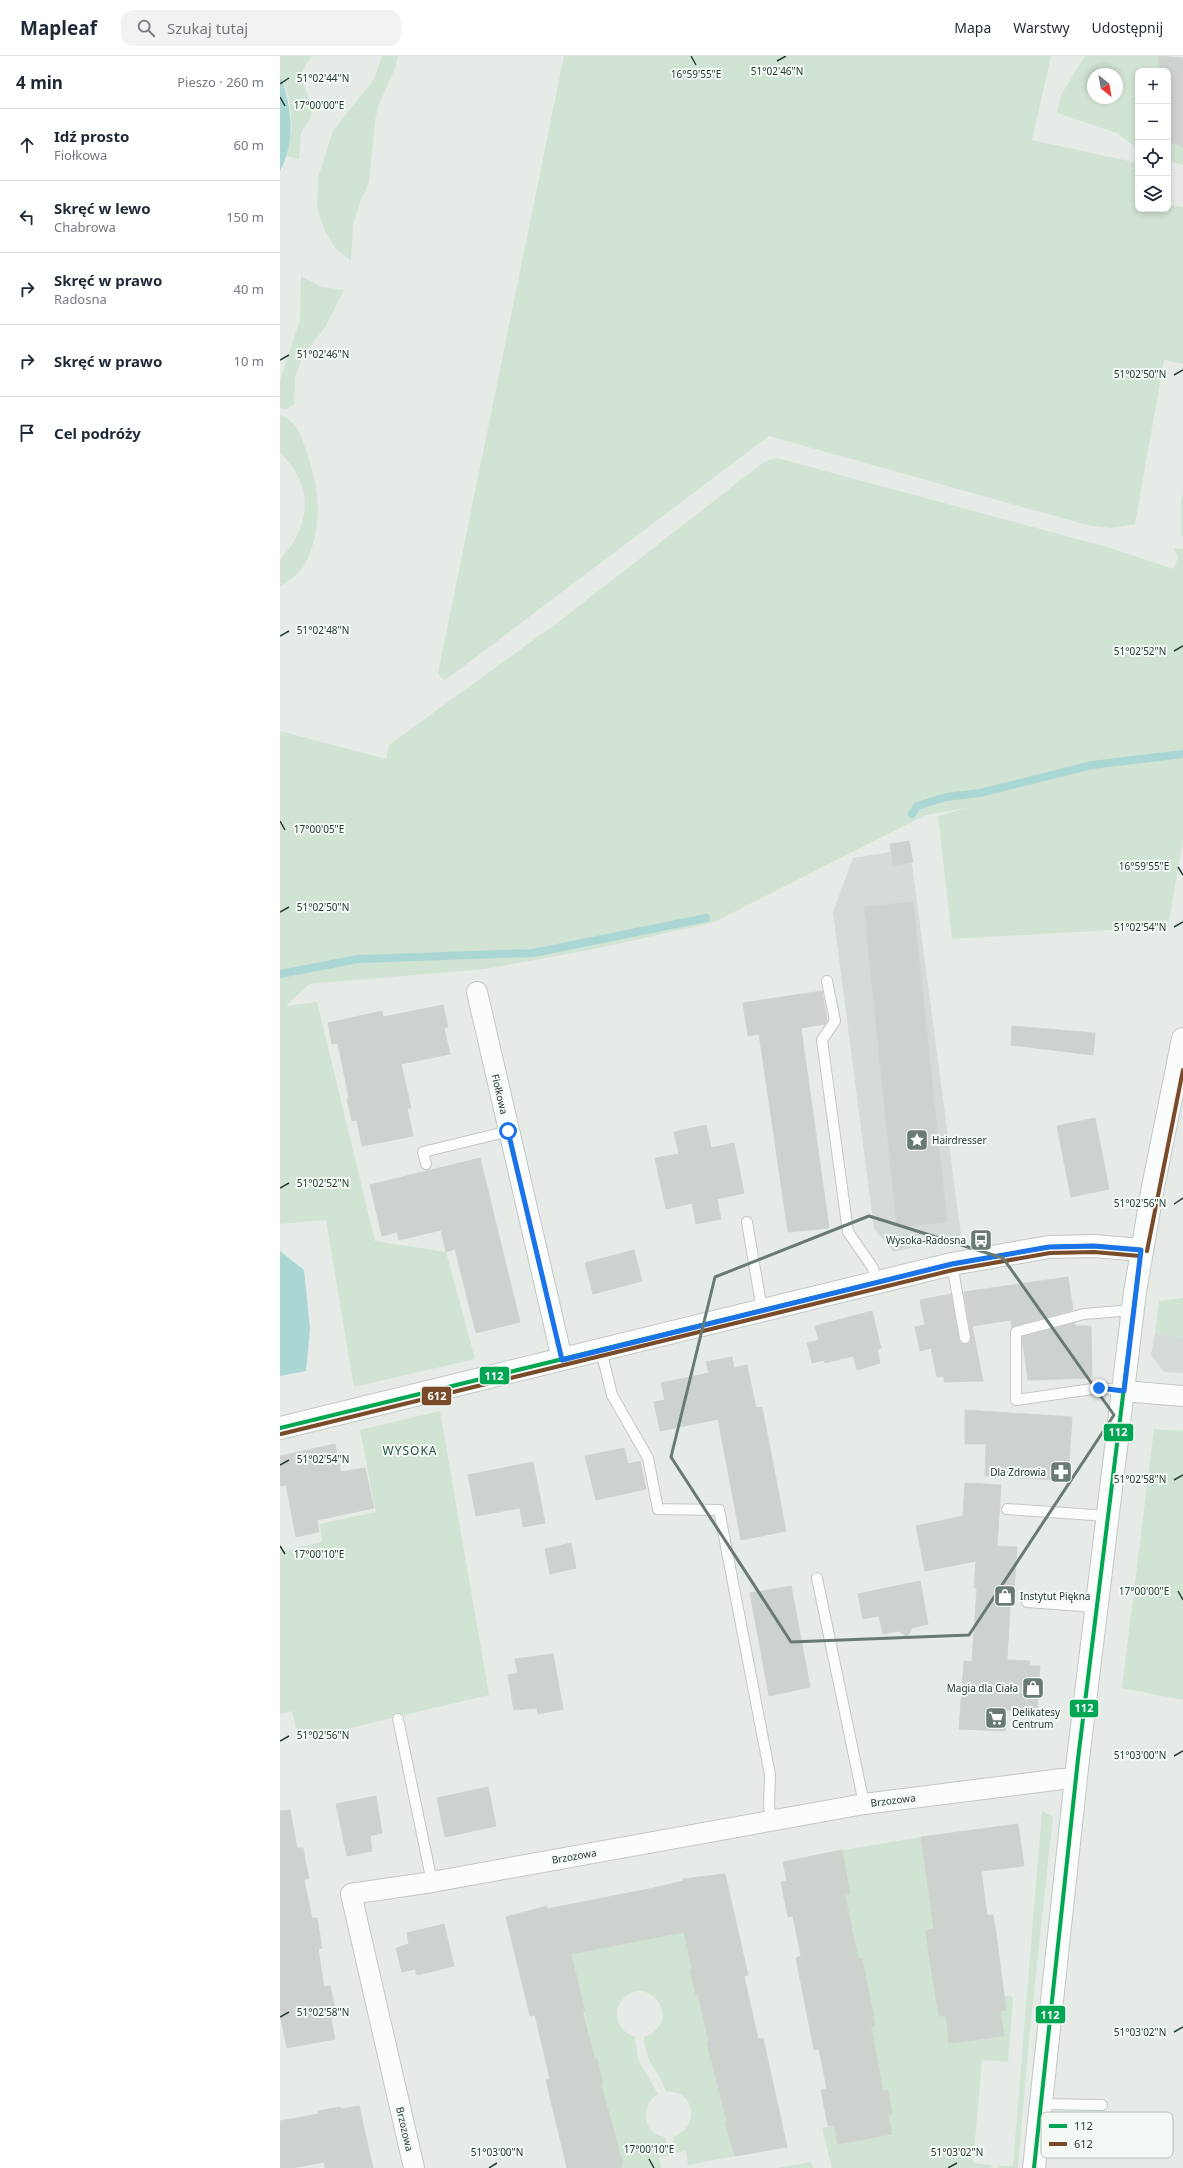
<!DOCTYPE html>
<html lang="pl">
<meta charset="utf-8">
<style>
body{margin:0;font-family:"Noto Sans",sans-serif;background:#f2f2f3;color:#1f2937}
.controls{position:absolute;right:12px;top:12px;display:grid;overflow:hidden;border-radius:8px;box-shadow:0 2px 6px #0003}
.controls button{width:36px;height:36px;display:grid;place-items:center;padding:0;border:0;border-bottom:1px solid #e0e1e3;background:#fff;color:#1f2937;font:20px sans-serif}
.compass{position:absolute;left:807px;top:12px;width:36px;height:36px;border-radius:50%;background:#fff;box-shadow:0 2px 6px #0003;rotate:149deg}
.stop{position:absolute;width:12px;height:12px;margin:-9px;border:3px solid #1a73e8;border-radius:50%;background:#fff}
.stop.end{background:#1a73e8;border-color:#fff;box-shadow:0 1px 4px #0008}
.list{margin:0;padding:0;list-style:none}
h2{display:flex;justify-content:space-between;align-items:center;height:52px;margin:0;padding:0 16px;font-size:17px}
h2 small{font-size:13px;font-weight:400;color:#747a83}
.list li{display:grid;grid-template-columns:26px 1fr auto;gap:12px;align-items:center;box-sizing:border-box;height:72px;padding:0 16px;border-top:1px solid #e0e1e3}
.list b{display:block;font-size:15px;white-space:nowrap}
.list p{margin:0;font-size:13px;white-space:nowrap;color:#747a83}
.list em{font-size:13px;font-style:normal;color:#747a83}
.icon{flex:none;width:22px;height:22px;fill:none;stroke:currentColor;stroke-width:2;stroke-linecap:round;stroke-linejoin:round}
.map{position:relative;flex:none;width:903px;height:2112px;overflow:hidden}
header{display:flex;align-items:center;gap:24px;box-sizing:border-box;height:56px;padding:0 20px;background:#fff;border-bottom:1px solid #e0e1e3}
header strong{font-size:19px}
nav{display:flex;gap:22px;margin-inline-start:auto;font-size:14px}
.search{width:280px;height:36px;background:#f2f2f3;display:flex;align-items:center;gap:10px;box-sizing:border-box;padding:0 14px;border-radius:12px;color:#747a83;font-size:15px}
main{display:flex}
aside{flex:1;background:#fff}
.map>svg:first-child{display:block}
.built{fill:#d5dcd7}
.green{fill:#d1e3d3;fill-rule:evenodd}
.water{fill:#aad6d4}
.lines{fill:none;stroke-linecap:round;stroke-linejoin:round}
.stream{stroke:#aad6d4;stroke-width:8}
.building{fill:#cdd2cf;stroke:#cfd4d1}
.service-casing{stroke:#c3c8c5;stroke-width:12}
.minor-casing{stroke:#c3c8c5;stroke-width:22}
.tertiary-casing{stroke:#c3c8c5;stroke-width:24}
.service{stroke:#fbfcfc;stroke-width:10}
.minor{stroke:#fbfcfc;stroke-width:20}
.tertiary{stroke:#fbfcfc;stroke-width:22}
.bus-1-casing{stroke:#f5f9f6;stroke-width:7}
.bus-2-casing{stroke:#f5f9f6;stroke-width:7}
.bus-1{stroke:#00a651;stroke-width:4}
.bus-2{stroke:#7a4b2a;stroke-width:4}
.route{stroke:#1a73e8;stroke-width:5}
.marked{fill:none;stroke:#697a72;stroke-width:3;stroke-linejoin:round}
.ticks{fill:none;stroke:#253d32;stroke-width:1.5}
.labels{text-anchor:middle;stroke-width:4;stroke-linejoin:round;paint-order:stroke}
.street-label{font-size:10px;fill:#253d32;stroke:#f5f9f6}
.poi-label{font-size:10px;fill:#253d32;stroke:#f5f9f6;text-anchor:start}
.quarter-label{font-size:12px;letter-spacing:1px;fill:#224e3c;stroke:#f5f9f6}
.key{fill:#f5f9f6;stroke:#b7c1bb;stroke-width:1}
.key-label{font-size:11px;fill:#253d32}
.ticks-label{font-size:10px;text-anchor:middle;fill:#253d32;stroke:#f5f9f6;stroke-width:4;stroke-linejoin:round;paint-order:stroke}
.line-badge{stroke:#f5f9f6;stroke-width:1.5}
.badge-label{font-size:11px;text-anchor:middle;font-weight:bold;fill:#fff}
</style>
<header>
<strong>Mapleaf</strong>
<div class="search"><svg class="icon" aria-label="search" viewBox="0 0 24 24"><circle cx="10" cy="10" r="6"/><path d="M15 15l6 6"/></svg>Szukaj tutaj</div>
<nav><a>Mapa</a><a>Warstwy</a><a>Udostępnij</a></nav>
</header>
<main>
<aside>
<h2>4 min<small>Pieszo · 260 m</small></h2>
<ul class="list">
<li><svg class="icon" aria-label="ahead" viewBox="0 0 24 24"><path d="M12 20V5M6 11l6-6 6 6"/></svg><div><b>Idź prosto</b><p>Fiołkowa</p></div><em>60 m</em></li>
<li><svg class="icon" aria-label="left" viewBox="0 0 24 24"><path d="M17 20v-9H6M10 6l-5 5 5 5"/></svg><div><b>Skręć w lewo</b><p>Chabrowa</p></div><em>150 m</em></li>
<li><svg class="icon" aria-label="right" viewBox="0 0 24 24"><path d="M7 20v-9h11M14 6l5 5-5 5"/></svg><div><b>Skręć w prawo</b><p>Radosna</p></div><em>40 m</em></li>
<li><svg class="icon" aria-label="right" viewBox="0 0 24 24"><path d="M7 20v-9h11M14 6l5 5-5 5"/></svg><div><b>Skręć w prawo</b></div><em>10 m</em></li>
<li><svg class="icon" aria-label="arrive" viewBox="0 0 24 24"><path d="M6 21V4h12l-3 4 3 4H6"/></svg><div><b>Cel podróży</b></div></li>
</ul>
</aside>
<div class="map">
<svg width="903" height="2112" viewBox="0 0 903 2112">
<rect width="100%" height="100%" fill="#e6ebe8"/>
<!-- built -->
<path class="built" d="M630 793 681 1179 614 1196 594 1173 553 856 573 802Z
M875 1277 903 1282V1317L884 1316 871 1299Z"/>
<!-- green -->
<path class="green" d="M0 0H33C9 23 33 34 31 59 30 67 23 71 21 78 20 86 20 95 19 103L5 100 12 73 9 42 0 19Z
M102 0H118L115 12 98 50 95 65 89 126 80 146 73 169 71 205 55 192 45 175 37 152 38 122 53 75 94 23Z
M284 0H771L752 84 858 107V153H888V149L903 151V308L884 304 855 468 831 472 807 469 489 380 164 625 158 617Z
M805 0H880L882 15H858V63L855 71 858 74V93L837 77 777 57 781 39ZM813 18H837V42H813Z
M888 86 903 89V109L888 105Z
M21 220 42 231 64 234 45 271 23 300 15 321 14 348 6 353 0 352V324L20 264Z
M0 359C16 365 21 378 26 394 39 431 44 470 26 506 21 516 9 525 0 531 0 526 0 507 0 504 3 498 10 493 13 487 33 453 27 423 0 396Z
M497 402 827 491 894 513 898 501 894 492 903 493V783L888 871 672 883 658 760 687 752 645 759 432 867 314 893 205 913 29 928 6 950 37 946 95 1185 166 1196 195 1303 74 1331 46 1164 0 1168V675L106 703 109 689 281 564 484 406Z
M903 435V480H901V446Z
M903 1242V1282L875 1277 879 1245Z
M160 1355 209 1639 19 1684 12 1655 0 1658V1496L42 1486 40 1468 96 1456 80 1374Z
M874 1373 903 1375V1644L842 1632Z
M762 1755 773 1761 750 1973 738 2112H719V2110H733Z
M641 1781 654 1873 646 1874 650 1906 658 1905 654 1927 659 1960H666L669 1987 723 1980 720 1955 724 1941 730 1939 733 1942 728 2006 702 2004 693 2107 712 2109 711 2112H552L542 2072 554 2069 558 2088 611 2078 608 2059 612 2058 608 2034 603 2035 591 1971 595 1970 582 1902 578 1903 565 1839 570 1838 557 1795Z
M407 1871 406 1885 412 1913 410 1914 416 1939 418 1938 429 1987H427L447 2066 445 2067 455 2100 408 2109 406 2095 396 2097 393 2081C421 2071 415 2033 386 2036 378 2012 366 2009 364 1981 405 1966 369 1917 344 1942 339 1947 337 1952 337 1959 337 1970 345 1977 355 1981L358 2003 378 2038C360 2049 362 2078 385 2081L389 2099 379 2101 381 2112H342L341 2109 343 2108 337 2084H335L321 2029 323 2028 317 2004H315L299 1932 281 1895C325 1895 366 1881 407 1871Z
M531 2106 533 2112H497Z"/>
<!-- water -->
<path class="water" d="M0 19C12 51 16 84 0 115Z
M0 1195 24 1214 30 1273 26 1315 0 1320Z"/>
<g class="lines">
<!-- stream -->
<path class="stream" d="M632 758 637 750 666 741 700 737 812 709 903 698
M0 918 78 903 253 897 426 862"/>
</g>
<!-- building -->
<path class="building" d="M879 0 903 2V91L888 86V15H879Z
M629 785 633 806 613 809 610 788Z
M633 846 667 1166 617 1171 584 851Z
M542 935 547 964 545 968 521 972 549 1172 508 1176 479 978 468 980 463 947Z
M163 949 168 971 164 972 170 998 121 1008 131 1052H127L133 1080 82 1090 77 1064 72 1065 67 1043 69 1042 58 987 52 988 48 967 102 955 103 961Z
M732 970 815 977 813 999 731 989Z
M815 1062 829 1133 791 1141 777 1070Z
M426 1069 431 1092 454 1087 464 1137 437 1143 441 1163 416 1168 412 1147 386 1153 375 1102 399 1098 394 1076Z
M200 1102 240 1266 196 1277 175 1193 166 1196 161 1174 119 1184 117 1176 102 1180 90 1129Z
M354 1194 362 1225 313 1238 305 1207Z
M788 1221 793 1254 732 1271 731 1264 692 1270 703 1325 664 1326V1320L657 1321 651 1292 640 1295 635 1271 645 1269 640 1244 671 1238 679 1283 680 1286 686 1288 689 1287 691 1281 684 1236Z
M592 1255 601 1292 597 1294 600 1307 577 1314 573 1300 545 1307 544 1304 532 1307 527 1287 539 1284 535 1270Z
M795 1267V1270H811L812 1322 748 1324 742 1281Z
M452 1301 454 1312 467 1309 476 1352 482 1351 506 1475 461 1484 438 1363 380 1375 374 1346 385 1344 381 1327 429 1317 426 1306Z
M685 1354 792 1361 788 1422H775V1424L705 1420 706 1388H685Z
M55 1388 61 1416 85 1412 94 1452 37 1464 39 1476 16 1481 6 1429 0 1430V1400Z
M344 1392 348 1408 360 1405 366 1433 316 1444 305 1400Z
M253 1406 265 1467 243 1471 240 1452 196 1460 188 1419Z
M685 1427 721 1429 717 1490 737 1491 734 1534H731L727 1604 750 1605 749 1610H760L757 1656 726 1654 725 1675 679 1673 684 1605 692 1606 697 1532H694L696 1505 645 1515 636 1470 683 1460Z
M291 1487 296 1512 270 1518 265 1493Z
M640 1525 648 1568 632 1572 627 1581 619 1575 603 1578 599 1560 583 1563 578 1538Z
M511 1530 530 1631 489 1640 470 1537Z
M273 1598 283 1653 258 1658 257 1652 234 1654 228 1619 238 1617 235 1603Z
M208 1731 216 1770 165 1781 157 1742Z
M96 1740 102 1777 90 1780 92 1795 67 1800 56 1748Z
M10 1754 17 1792H23L26 1809 29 1822 24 1824 32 1862H37L42 1892 38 1893 44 1931 50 1930 57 1961 51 1962 55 1983 7 1992 0 1958V1755Z
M738 1768 744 1810 701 1815 707 1859H713L716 1877 726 1954 720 1955 724 1980 669 1987 666 1960H659L650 1906 646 1874 654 1873 641 1781Z
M562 1794 570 1838 565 1839 578 1903 582 1902 593 1957 595 1970 591 1971 603 2035 608 2034 612 2058 608 2059 612 2078 558 2088 554 2069 548 2070 541 2034 547 2033 539 1993 534 1994 516 1902 521 1900 513 1860 508 1861 501 1826 507 1825 503 1806Z
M445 1818 468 1919 464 1920 478 1983 483 1982 507 2091 455 2100 445 2067 447 2066 427 1987H429L418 1938 416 1939 410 1914 412 1913 404 1876 291 1898 305 1955 303 1956 315 2004 317 2003 323 2028 321 2029 343 2108 341 2109 342 2112H287L266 2024 270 2023 255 1959 250 1960 226 1861 267 1850V1853L374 1832 403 1825V1823Z
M164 1868 174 1910 137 1919 135 1913 122 1916 116 1892 129 1888 127 1877Z
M79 2050 93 2112H45L44 2106 12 2112H0V2065L38 2058V2055L60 2051 61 2053Z"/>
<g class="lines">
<!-- service casing -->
<g class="service-casing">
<path id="service" d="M547 925 555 965 542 984 568 1176 593 1212 596 1226
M146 1108 143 1096 229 1075
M467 1166 482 1254
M672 1208 685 1282
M321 1294 332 1339 368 1402 378 1453 439 1454 490 1719 489 1751 492 1765
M844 1335 819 1332 736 1344V1276L804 1258 853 1254
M727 1453 827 1460
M537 1522 584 1748
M747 1546 816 1551
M118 1663 152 1826
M760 2048 822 2049"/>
</g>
<!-- minor casing -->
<g class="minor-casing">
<path id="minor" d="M197 936 282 1303
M844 1335 903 1340
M134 2112 71 1838 152 1826 584 1748 782 1723H796"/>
</g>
<!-- tertiary casing -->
<g class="tertiary-casing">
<path id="tertiary" d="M0 1372 672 1208 769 1191 814 1190 861 1194
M754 2112 798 1703 855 1236 873 1131 903 983"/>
</g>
<!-- service -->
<use href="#service" class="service"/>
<!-- minor -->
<use href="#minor" class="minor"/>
<!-- tertiary -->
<use href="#tertiary" class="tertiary"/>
<!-- bus-1 casing -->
<g class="bus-1-casing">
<path id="bus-1" d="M0 1372 672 1208 769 1191 814 1190 861 1194
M754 2112 798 1703 861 1194"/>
</g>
<!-- bus-2 casing -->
<g class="bus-2-casing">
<path id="bus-2" d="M867 1195 903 1014
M1 1378 673 1214 770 1197 814 1196 860 1200"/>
</g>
<!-- bus-1 -->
<use href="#bus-1" class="bus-1"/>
<!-- bus-2 -->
<use href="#bus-2" class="bus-2"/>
</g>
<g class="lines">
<!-- route -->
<path class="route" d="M228 1075 282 1304 672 1208 769 1191 814 1190 861 1194 844 1335 819 1332"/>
</g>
<!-- marked area -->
<path class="marked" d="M589 1160 723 1202 834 1359 689 1579 511 1586 391 1401 435 1221Z"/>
<!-- ticks -->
<path class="ticks" d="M411 0 416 9M497 5 506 0M0 28 9 22M0 41 5 50M0 304 9 299M894 319 903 314M0 580 9 575M894 595 903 590M0 765 5 774M898 811 903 819M0 856 9 851M894 871 903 866M0 1132 9 1127M894 1148 903 1142M0 1409 9 1404M894 1424 903 1419M0 1490 5 1498M898 1535 903 1544M0 1685 9 1680M894 1700 903 1695M0 1961 9 1956M894 1976 903 1971M369 2103 374 2112M209 2112 217 2107M668 2112 677 2107"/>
<!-- icons -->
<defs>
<g id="sight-square" transform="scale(1.15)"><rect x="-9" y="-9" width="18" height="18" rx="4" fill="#697a72" stroke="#f5f9f6"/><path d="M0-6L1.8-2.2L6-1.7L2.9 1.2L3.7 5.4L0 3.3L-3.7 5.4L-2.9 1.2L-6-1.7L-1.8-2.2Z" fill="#fff"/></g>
<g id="bus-square" transform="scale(1.15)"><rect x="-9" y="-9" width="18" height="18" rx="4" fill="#697a72" stroke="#f5f9f6"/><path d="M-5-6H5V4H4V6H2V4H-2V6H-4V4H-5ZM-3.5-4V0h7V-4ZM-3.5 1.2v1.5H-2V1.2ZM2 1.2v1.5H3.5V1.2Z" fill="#fff"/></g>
<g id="pharmacy-square" transform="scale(1.15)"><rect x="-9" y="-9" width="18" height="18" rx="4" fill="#697a72" stroke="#f5f9f6"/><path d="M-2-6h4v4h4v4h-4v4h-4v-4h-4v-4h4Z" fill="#fff"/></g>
<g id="shop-square" transform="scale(1.15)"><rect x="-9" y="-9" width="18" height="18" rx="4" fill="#697a72" stroke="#f5f9f6"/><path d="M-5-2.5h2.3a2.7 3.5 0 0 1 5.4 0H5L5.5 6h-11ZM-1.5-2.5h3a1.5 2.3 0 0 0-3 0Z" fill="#fff"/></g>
<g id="supermarket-square" transform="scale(1.15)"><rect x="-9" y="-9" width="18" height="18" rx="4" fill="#697a72" stroke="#f5f9f6"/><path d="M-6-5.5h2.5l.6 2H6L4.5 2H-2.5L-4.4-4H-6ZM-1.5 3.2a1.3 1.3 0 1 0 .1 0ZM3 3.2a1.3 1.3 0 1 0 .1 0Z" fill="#fff"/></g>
</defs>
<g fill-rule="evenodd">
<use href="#sight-square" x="637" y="1084"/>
<use href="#bus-square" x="701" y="1184"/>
<use href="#pharmacy-square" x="781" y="1416"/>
<use href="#shop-square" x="725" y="1540"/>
<use href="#shop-square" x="753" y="1632"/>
<use href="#supermarket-square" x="716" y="1662"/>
</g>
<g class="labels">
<!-- street labels -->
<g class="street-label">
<text transform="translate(220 1038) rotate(77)" y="4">Fiołkowa</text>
<text transform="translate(613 1744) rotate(-7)" y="4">Brzozowa</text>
<text transform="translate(294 1800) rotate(-10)" y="4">Brzozowa</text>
<text transform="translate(125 2073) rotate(77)" y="4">Brzozowa</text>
</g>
<!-- poi labels -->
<g class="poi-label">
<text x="652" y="1088">Hairdresser</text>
<text x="686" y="1188" text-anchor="end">Wysoka-Radosna</text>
<text x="766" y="1420" text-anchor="end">Dla Zdrowia</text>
<text x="740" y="1544">Instytut Piękna</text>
<text x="738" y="1636" text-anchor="end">Magia dla Ciała</text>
<text x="732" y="1660">Delikatesy<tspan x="732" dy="12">Centrum</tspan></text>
</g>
<!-- quarter labels -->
<g class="quarter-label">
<text x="130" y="1399">WYSOKA</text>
</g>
</g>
<!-- legend -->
<rect x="761" y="2056" width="132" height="46" rx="6" class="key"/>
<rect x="769" y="2068" width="18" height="4" fill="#00a651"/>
<rect x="769" y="2086" width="18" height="4" fill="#7a4b2a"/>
<g class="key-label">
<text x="794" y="2074">112</text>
<text x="794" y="2092">612</text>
</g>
<g class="ticks-label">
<text x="497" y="19">51°02'46"N</text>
<text x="416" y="22">16°59'55"E</text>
<text x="43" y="26">51°02'44"N</text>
<text x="39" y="53">17°00'00"E</text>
<text x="43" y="302">51°02'46"N</text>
<text x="860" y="322">51°02'50"N</text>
<text x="43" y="578">51°02'48"N</text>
<text x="860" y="599">51°02'52"N</text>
<text x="39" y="777">17°00'05"E</text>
<text x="864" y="814">16°59'55"E</text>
<text x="43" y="855">51°02'50"N</text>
<text x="860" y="875">51°02'54"N</text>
<text x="43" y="1131">51°02'52"N</text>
<text x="860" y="1151">51°02'56"N</text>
<text x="43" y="1407">51°02'54"N</text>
<text x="860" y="1427">51°02'58"N</text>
<text x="39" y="1502">17°00'10"E</text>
<text x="864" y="1539">17°00'00"E</text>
<text x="43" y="1683">51°02'56"N</text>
<text x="860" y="1703">51°03'00"N</text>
<text x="43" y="1960">51°02'58"N</text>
<text x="860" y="1980">51°03'02"N</text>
<text x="369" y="2097">17°00'10"E</text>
<text x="217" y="2100">51°03'00"N</text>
<text x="677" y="2100">51°03'02"N</text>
</g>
<g class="line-badge">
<rect x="199" y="1310" width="31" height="19" rx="4" fill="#00a651"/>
<rect x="141" y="1330" width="31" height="20" rx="4" fill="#7a4b2a"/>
<rect x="823" y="1367" width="31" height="19" rx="4" fill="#00a651"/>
<rect x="789" y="1643" width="30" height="19" rx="4" fill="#00a651"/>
<rect x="755" y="1949" width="31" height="19" rx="4" fill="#00a651"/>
</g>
<g class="badge-label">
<text x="214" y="1324">112</text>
<text x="157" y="1344">612</text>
<text x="838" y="1380">112</text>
<text x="804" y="1656">112</text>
<text x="770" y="1963">112</text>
</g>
</svg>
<div class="controls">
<button>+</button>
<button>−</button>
<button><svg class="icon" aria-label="locate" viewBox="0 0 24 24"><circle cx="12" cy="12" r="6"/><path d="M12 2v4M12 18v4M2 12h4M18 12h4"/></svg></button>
<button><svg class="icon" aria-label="layers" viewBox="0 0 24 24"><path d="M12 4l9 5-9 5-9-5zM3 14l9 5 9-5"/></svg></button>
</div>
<svg class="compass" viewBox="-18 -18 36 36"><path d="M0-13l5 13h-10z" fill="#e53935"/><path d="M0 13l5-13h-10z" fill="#747a83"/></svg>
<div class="stop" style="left:228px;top:1075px"></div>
<div class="stop end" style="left:819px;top:1332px"></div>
</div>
</main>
